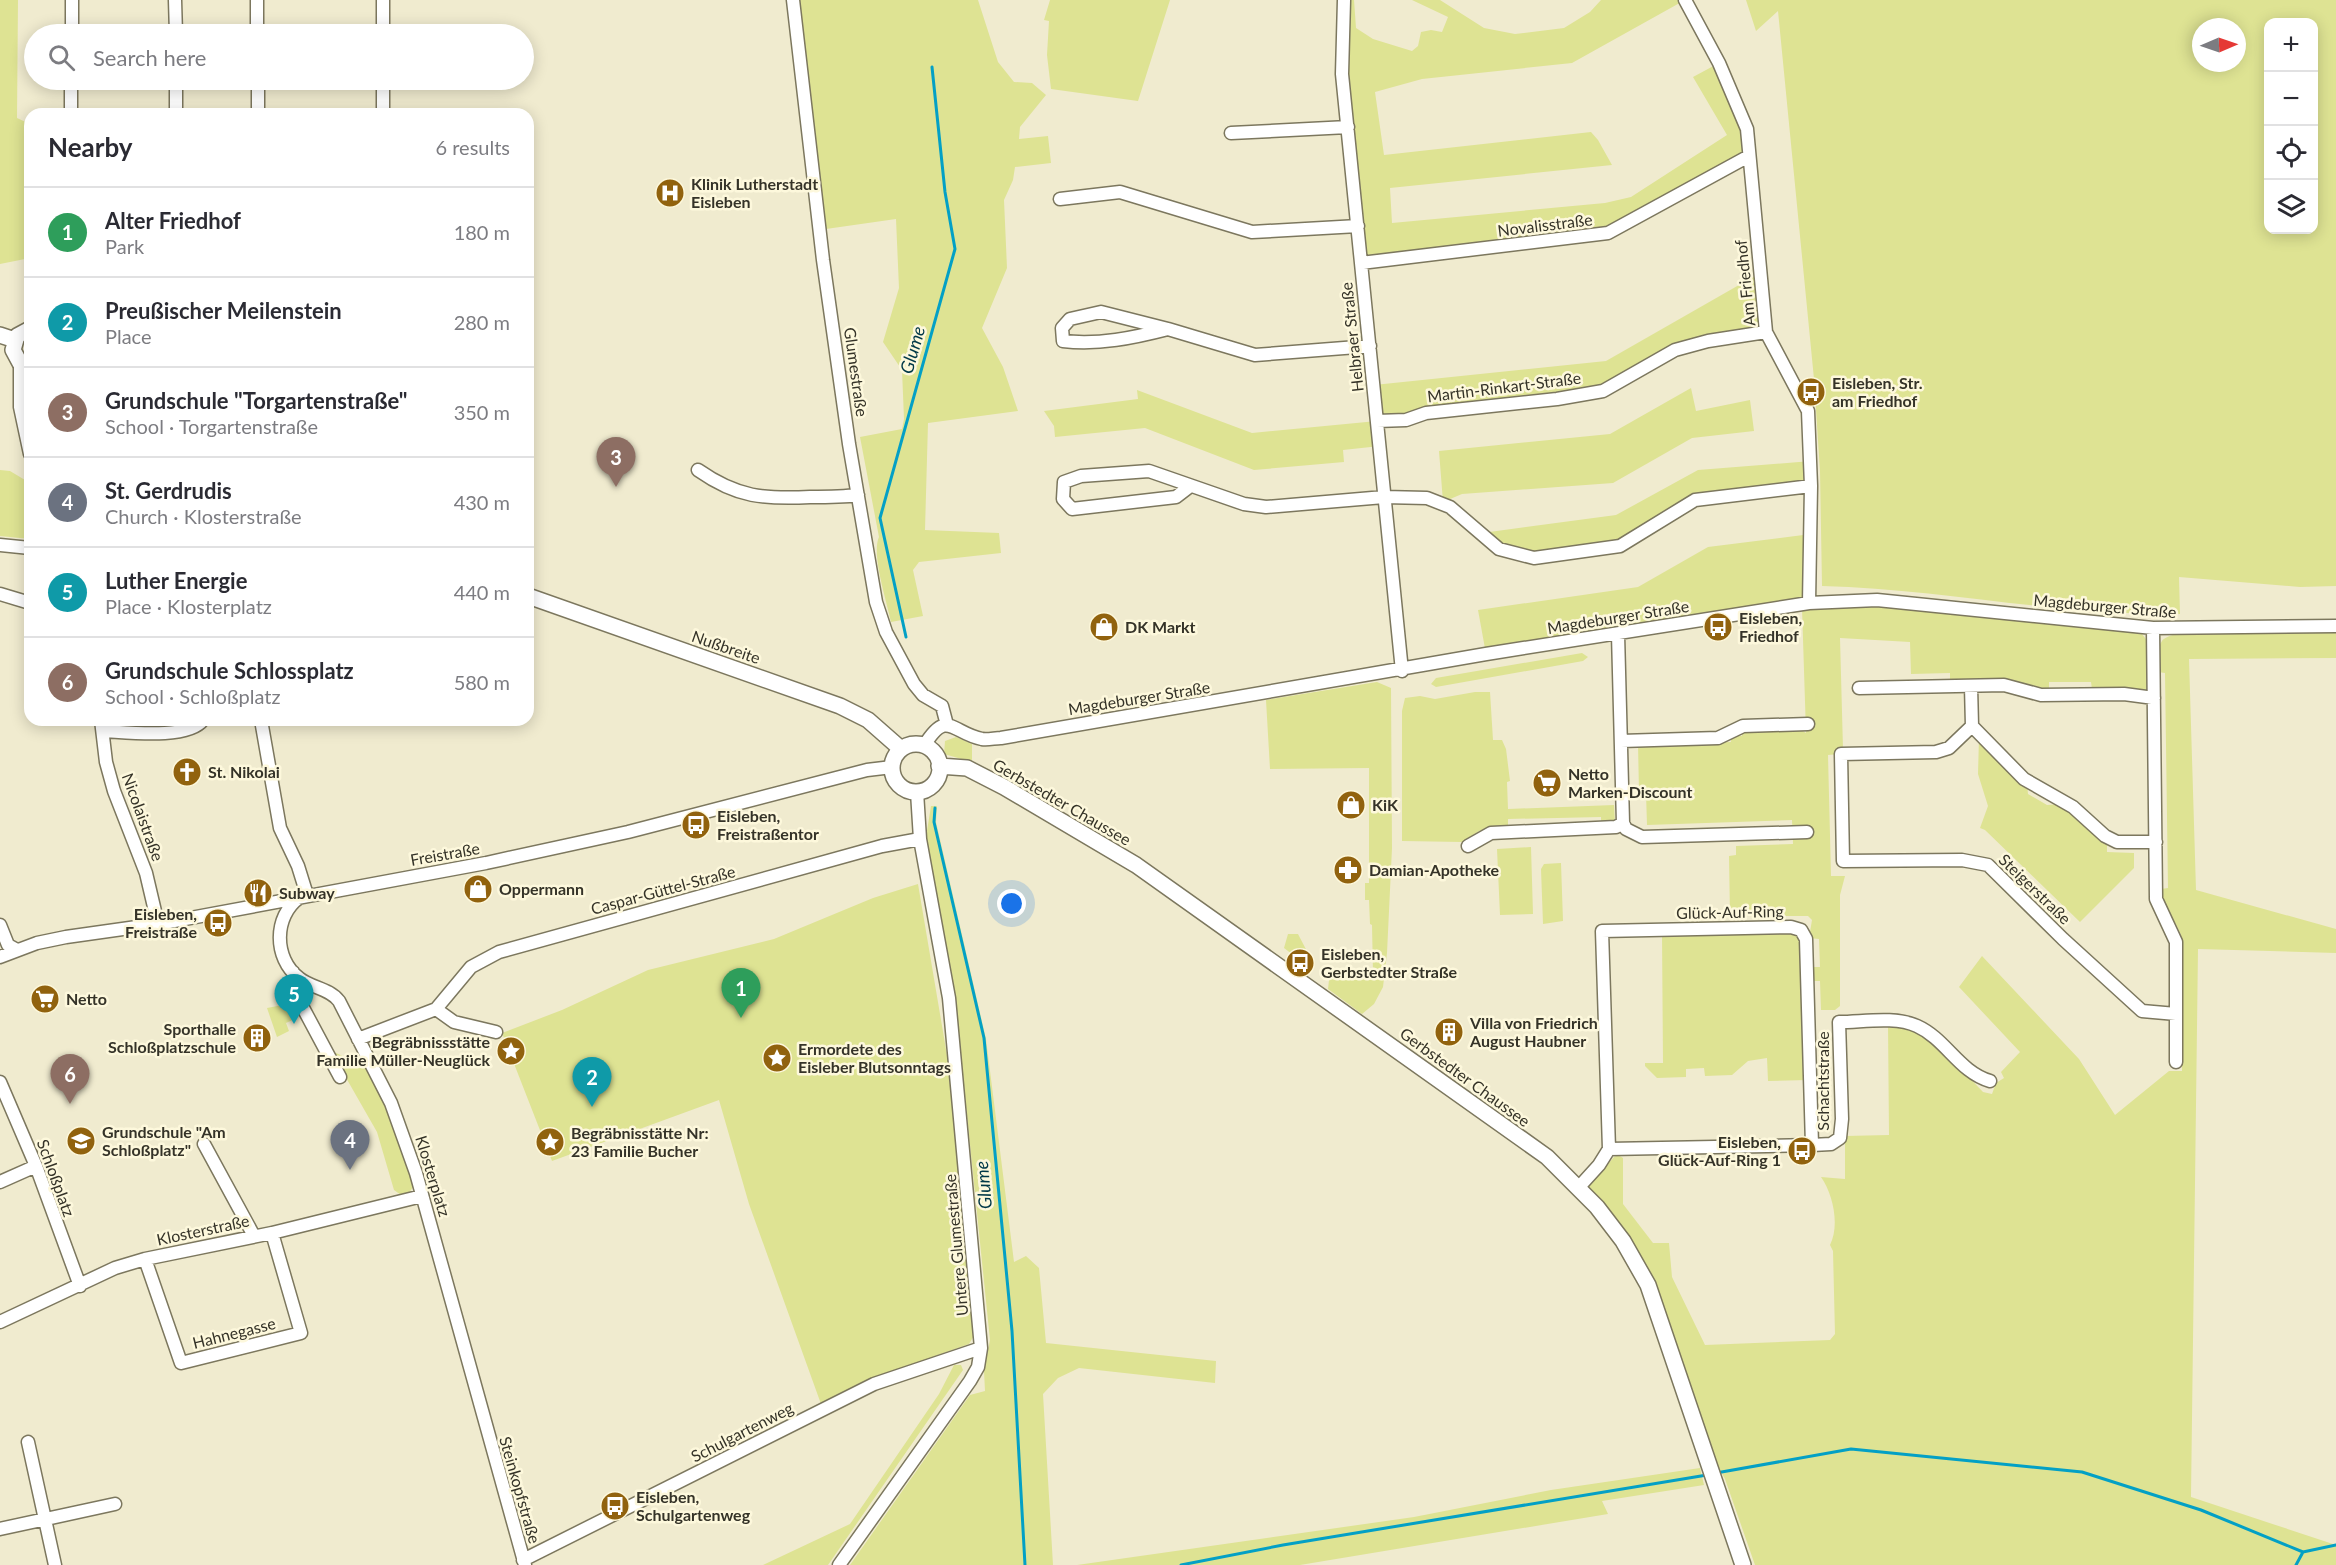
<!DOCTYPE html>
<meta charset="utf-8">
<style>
body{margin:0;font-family:Lato,sans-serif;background:#f2f2f3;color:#2b2b33}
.controls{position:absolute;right:18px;top:18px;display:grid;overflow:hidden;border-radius:12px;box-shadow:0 3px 15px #0003}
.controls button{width:54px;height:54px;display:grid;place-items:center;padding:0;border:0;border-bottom:2px solid #e1e1e2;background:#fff;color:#2b2b33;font:30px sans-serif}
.compass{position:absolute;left:2192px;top:18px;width:54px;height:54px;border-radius:50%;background:#fff;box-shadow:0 3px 15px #0003;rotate:88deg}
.you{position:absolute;left:1012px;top:904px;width:21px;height:21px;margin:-15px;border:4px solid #fff;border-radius:50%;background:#1a73e8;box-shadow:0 0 0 9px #1a73e833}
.badge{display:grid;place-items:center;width:39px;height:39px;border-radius:50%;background:#111827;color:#fff;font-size:20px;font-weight:700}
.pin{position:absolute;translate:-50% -50px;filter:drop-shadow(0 2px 3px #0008)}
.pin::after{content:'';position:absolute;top:32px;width:21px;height:18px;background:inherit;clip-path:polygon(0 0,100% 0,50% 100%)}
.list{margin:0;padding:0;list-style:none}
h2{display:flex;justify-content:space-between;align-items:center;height:78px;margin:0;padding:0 24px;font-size:26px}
h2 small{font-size:20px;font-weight:400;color:#7c7c81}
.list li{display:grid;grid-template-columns:39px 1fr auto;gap:18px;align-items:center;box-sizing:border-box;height:90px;padding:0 24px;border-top:2px solid #e1e1e2}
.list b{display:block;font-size:22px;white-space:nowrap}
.list p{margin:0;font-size:20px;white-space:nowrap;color:#7c7c81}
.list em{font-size:20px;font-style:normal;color:#7c7c81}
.icon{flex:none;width:33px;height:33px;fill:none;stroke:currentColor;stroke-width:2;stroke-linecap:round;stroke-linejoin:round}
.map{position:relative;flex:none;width:2336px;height:1565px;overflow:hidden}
.search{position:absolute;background:#fff;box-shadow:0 3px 15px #0003;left:24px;top:24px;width:510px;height:66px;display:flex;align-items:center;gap:15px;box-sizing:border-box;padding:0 21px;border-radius:33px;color:#7c7c81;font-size:22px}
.panel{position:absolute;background:#fff;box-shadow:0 3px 15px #0003;left:24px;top:108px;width:510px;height:618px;border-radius:18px}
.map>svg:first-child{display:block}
.green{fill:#dee393;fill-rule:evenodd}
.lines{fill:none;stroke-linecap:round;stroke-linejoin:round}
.stream{stroke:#03a0c5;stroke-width:3}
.minor-casing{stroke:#7c775e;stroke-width:15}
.major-casing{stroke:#7c775e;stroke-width:18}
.minor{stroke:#fff;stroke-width:12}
.major{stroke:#fff;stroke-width:15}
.labels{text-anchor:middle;stroke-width:5;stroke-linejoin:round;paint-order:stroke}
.poi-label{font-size:16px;font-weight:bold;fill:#353328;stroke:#fdf8dc;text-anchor:start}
.street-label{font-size:16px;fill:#353328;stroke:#fdf8dc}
.water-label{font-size:18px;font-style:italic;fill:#003847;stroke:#fdf8dc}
</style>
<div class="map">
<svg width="2336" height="1565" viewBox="0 0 2336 1565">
<rect width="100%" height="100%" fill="#f0ebcf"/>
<!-- green -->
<path class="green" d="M0 0H18L17 118 30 124V258L0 264Z
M798 0H978L998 62 1014 82 1032 83 1046 95 1020 127 1019 139 1048 136 1051 163 1015 167 1013 180 1004 200 1007 268 982 328 1003 367 1018 411 928 423 925 530 999 533 1001 553 919 562 913 570 923 616 891 622C887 602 871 554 879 537L860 437 902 429 904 419 902 370 883 342 899 288 896 219 826 229Z
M1050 0H1170L1138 101 1051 89 1047 55 1049 21 1044 20Z
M1344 0H1354L1356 28 1373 39 1412 51 1418 46 1421 32 1431 30 1442 32 1448 17 1412 0H1440L1484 28 1515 34 1564 28 1590 12 1601 0H1685L1572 63 1422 79 1375 92 1384 155 1591 132 1598 140 1612 165 1390 188 1392 223 1605 203 1631 197 1727 135 1693 77 1719 63 1747 129 1749 156 1618 228 1361 263 1353 187Z
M1746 0H2336V586L2300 587 2179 577 2180 614C2060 616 1942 589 1822 586L1820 471 1814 379 1778 11 1756 31ZM2268 22H2314V230H2268ZM2201 27H2237V63H2201Z
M1760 273 1766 332 1708 341 1615 385 1426 413 1378 430 1380 446 1343 450 1344 462 1254 470 1145 428 1055 437 1054 426 1044 411 1138 399 1137 390 1252 433 1377 421 1374 385 1606 361Z
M1691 388 1696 411 1750 400 1754 431 1692 438 1613 483 1462 494 1443 502 1439 451 1610 434Z
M1811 461V486L1705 499 1620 546 1515 555 1482 533 1616 515 1698 470Z
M0 470 10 471 25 480 30 500V539L0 536Z
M1811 534 1809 603 1486 654 1478 610 1638 587 1708 547Z
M1839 606H1878L2097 627 2142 634 2149 643V692L2092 689 2091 682H2049V690L1950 681V673L1911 674 1910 642 1840 638 1843 749 1839 754 1828 755 1831 876H1845L1840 895V1006L1835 1010H1821L1820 981H1811L1810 967H1820L1819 939 1809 938 1812 920 1808 916H1730L1729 856 1736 855V846L1793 844 1792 820 1647 825 1646 793 1639 792 1638 744 1731 742V736H1742V730L1798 728 1806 733 1802 608Z
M2336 626V658L2189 659 2196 890 2336 929V953L2198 949 2191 1497 2336 1545V1565H1755L1725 1479 1718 1466 1715 1467 1653 1287 1590 1193 1589 1186 1614 1157 1618 1155 1623 1158V1204L1653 1243H1669L1672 1277 1705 1345 1830 1340 1835 1334 1833 1251 1830 1245C1840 1225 1833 1194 1821 1177L1845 1179V1136L1889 1135 1888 1025C1933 1030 1954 1062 1983 1092L1992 1094 1996 1083 2004 1078 2001 1072 2020 1052 1959 987 1982 956 2079 1059 2115 1115 2169 1071H2182L2181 935C2175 918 2161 908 2161 889L2168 888 2165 673 2158 672C2158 663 2156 649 2162 641 2176 623 2308 627 2336 626Z
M1582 653 1588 657 1583 661 1436 687 1431 684 1436 678Z
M1377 682 1391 688 1392 848 1387 953 1383 987 1374 1004 1362 1014 1328 989 1329 980 1334 975 1373 974 1372 925 1370 924 1369 900H1365V883H1369V768L1270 769 1266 700Z
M1475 692H1490L1493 740H1502L1506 749 1510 781 1507 782 1508 809 1614 805 1615 823 1601 824V817L1508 819V826L1479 831 1462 842 1402 841V711L1405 698 1420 696 1435 699Z
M956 737 972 744V762L944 754 945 741Z
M1979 737 2027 784 2028 794 2047 805 2064 804 2107 842V852L2134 853V868L2080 922 1985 830 1980 828 1988 806 1978 774Z
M931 806H937L936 822 986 1039 1014 1262 1026 1256 1039 1268 1046 1343 1216 1361 1215 1383 1079 1368 1058 1378 1043 1394 1053 1565H850L970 1395 985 1391 984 1371 990 1340 954 988 926 837Z
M1531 847 1533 914 1500 915 1497 849Z
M1561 863 1563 921 1543 924 1541 869 1544 864Z
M918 884 951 1079 975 1334 969 1344 876 1377 821 1404 749 1204 719 1100 552 1161 502 1033 562 1010 648 970 774 939 873 898Z
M1793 932 1800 937 1804 947 1807 1080 1768 1081 1767 1058 1748 1061 1732 1075 1705 1076 1704 1068 1686 1069V1077L1657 1078 1645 1066V1063H1663L1662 933Z
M1288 934H1298L1311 959 1309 967 1284 948Z
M288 1004 295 1019 286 1023 289 1031 277 1037 267 1008Z
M336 1053 368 1067C386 1106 403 1145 414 1186L408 1194 401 1195 394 1190 377 1132 333 1055Z
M954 1365H961L963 1370 828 1565H763L850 1524 939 1394Z
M1700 1468 1704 1485 1602 1501 1608 1514 1300 1565H1077L1414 1517 1551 1490Z"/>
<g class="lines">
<!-- stream -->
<path class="stream" d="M906 637 880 518 955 249 945 192 932 67
M935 808 934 822 984 1038 1012 1331 1025 1565
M1716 1473 1851 1449 2082 1472 2201 1510 2303 1552
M1181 1565 1283 1545 1707 1475
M2296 1565 2303 1552 2336 1545"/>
<!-- minor casing -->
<g class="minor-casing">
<path id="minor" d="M175 0 176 34
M257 0V34
M793 0 823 260 849 444 876 602 886 632 914 684 923 695 942 706 947 725
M1344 0 1342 74 1402 671
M1685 0 1719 63 1747 129 1766 332 1808 411 1811 486 1809 603
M72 34V0
M383 34V0
M176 80V114
M258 80V114
M383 80V114
M71 114V80
M1231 133 1348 127
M1060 199 1120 192 1252 232 1358 226
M1361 263 1608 233 1749 156
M1168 329C1133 338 1099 345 1063 341L1062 328 1070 319 1101 312 1168 329 1255 355 1370 346
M20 363V407L30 454
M21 399 30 375
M1377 421 1406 420 1426 413 1557 399 1603 391 1675 350 1708 341 1766 332
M698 470C738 498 764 499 810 497 826 497 842 497 858 495
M1189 487 1176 497 1072 509 1063 499 1064 482 1081 476 1149 471 1244 504 1266 507 1384 497 1427 498 1450 507 1499 549 1534 558 1620 546 1695 500 1811 486
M0 545 30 548
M0 594 30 603
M2153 628 2156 899 2176 942V1062
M1618 634 1623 823 1626 829 1642 837 1807 832
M1971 686 1972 726 2024 779 2073 807 2105 836 2117 842H2156
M1859 688 2004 685 2041 695 2124 694 2154 698
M101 720 106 762 114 791 146 873 158 924
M261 720 280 828 298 866 307 895
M1972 726 1949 748 1936 752 1841 754 1843 861 1962 860 1988 865 2063 939 2142 1011 2176 1014
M103 731C126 732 188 740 203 720
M1621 741 1718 738 1743 726 1808 724
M924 746C947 708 952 733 982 739 988 740 995 738 1001 738L1486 654 1809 603 1877 600 2153 628 2336 626
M1468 846 1491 833 1616 827 1623 823
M299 898C274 916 273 958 299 978 311 988 329 988 339 1001L391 1103 416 1173 525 1565
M0 925 8 945 17 950
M0 957 37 943 66 937 158 924 486 863 628 832 867 770 892 767
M293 972 301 1004 340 1077
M436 1009 471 967 499 952 882 846 920 839
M358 1039 436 1009 454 1022 496 1032
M0 1082 36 1166 80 1286
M204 1144 254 1236
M1812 1145 1831 1144 1840 1138 1842 1119 1839 1022C1863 1022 1895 1016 1917 1026 1946 1039 1959 1072 1990 1081
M0 1182 36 1166
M1579 1187 1599 1165 1609 1149 1602 931 1791 927 1801 930 1806 939 1812 1145 1609 1149
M145 1259 181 1363 301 1333 272 1233
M0 1322 115 1268 145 1259 272 1233 422 1196
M28 1442 55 1565
M0 1529 115 1504
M523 1560 874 1384 981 1348
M839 1565 970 1381 978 1367 981 1348 949 998 920 839 917 792"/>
</g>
<!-- major casing -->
<g class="major-casing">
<path id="major" d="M30 329 17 336 13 350 20 363 30 368
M0 335 15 340
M528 596 840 706 868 720 901 749
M892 768a24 24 0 1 1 48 0a24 24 0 1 1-48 0Z
M939 766 967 768 1004 787 1136 865 1547 1157 1597 1207 1623 1241 1648 1285 1743 1565"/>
</g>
<!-- minor -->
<use href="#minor" class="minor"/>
<!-- major -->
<use href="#major" class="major"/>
</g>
<!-- icons -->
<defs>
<g id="hospital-disc" transform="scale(1.5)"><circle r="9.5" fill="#91620e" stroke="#fdf8dc"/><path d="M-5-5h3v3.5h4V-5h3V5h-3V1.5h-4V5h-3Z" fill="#fff"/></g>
<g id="bus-disc" transform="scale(1.5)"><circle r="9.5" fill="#91620e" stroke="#fdf8dc"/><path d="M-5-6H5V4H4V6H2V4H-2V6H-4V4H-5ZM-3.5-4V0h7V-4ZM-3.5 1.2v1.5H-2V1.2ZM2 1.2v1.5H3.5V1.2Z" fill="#fff"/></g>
<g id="shop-disc" transform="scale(1.5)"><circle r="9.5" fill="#91620e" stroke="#fdf8dc"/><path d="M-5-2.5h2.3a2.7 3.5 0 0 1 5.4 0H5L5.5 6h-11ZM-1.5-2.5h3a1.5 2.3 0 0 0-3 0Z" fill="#fff"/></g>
<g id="church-disc" transform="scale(1.5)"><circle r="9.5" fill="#91620e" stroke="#fdf8dc"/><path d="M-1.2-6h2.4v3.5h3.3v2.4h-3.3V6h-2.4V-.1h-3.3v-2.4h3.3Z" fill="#fff"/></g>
<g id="supermarket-disc" transform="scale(1.5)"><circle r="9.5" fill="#91620e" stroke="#fdf8dc"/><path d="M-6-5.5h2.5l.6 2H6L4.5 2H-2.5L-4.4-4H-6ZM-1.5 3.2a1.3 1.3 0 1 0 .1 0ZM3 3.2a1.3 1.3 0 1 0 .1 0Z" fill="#fff"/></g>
<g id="pharmacy-disc" transform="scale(1.5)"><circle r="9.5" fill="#91620e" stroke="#fdf8dc"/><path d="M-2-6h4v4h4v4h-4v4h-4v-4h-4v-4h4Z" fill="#fff"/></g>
<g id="restaurant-disc" transform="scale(1.5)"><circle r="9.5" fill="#91620e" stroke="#fdf8dc"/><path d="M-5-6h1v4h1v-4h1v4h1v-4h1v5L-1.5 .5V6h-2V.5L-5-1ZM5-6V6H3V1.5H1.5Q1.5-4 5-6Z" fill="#fff"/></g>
<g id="building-disc" transform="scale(1.5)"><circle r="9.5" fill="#91620e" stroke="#fdf8dc"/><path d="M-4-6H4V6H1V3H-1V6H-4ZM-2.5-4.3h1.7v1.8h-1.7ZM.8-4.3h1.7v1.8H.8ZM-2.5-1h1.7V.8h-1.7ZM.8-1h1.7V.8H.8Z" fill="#fff"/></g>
<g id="sight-disc" transform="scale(1.5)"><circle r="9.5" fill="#91620e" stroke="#fdf8dc"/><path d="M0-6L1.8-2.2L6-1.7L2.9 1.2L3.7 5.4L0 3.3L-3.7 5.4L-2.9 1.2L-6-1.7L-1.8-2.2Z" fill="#fff"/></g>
<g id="school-disc" transform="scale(1.5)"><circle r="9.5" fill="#91620e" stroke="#fdf8dc"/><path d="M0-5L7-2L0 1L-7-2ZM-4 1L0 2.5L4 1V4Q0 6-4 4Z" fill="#fff"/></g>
</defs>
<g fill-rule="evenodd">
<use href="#hospital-disc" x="670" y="193"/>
<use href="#bus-disc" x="1811" y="392"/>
<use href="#shop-disc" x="1104" y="627"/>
<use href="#bus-disc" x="1718" y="627"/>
<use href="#church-disc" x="187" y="772"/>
<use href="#supermarket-disc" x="1547" y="783"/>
<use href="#shop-disc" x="1351" y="805"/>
<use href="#bus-disc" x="696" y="825"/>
<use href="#pharmacy-disc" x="1348" y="870"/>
<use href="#shop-disc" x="478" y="889"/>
<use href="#restaurant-disc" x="258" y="893"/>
<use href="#bus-disc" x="218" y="923"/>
<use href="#bus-disc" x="1300" y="963"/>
<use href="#supermarket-disc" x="45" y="999"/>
<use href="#building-disc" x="1449" y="1032"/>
<use href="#building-disc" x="257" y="1038"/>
<use href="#sight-disc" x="511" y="1051"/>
<use href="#sight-disc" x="777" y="1058"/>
<use href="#school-disc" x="81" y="1141"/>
<use href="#sight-disc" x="550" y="1142"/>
<use href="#bus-disc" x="1802" y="1151"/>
<use href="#bus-disc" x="615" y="1506"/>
</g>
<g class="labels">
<!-- poi labels -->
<g class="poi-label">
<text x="691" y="190">Klinik Lutherstadt<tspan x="691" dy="18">Eisleben</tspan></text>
<text x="1832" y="389">Eisleben, Str.<tspan x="1832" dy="18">am Friedhof</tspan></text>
<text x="1739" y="624">Eisleben,<tspan x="1739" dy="18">Friedhof</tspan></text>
<text x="1125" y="633">DK Markt</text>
<text x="208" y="778">St. Nikolai</text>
<text x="1568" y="780">Netto<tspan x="1568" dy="18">Marken-Discount</tspan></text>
<text x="1372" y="811">KiK</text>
<text x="717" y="822">Eisleben,<tspan x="717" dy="18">Freistraßentor</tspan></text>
<text x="1369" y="876">Damian-Apotheke</text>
<text x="499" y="895">Oppermann</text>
<text x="279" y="899">Subway</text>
<text x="197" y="920" text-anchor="end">Eisleben,<tspan x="197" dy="18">Freistraße</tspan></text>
<text x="1321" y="960">Eisleben,<tspan x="1321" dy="18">Gerbstedter Straße</tspan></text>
<text x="66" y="1005">Netto</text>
<text x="1470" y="1029">Villa von Friedrich<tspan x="1470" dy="18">August Haubner</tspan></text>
<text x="236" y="1035" text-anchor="end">Sporthalle<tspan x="236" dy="18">Schloßplatzschule</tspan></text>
<text x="490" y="1048" text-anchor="end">Begräbnissstätte<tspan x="490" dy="18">Familie Müller-Neuglück</tspan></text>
<text x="798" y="1055">Ermordete des<tspan x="798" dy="18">Eisleber Blutsonntags</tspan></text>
<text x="102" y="1138">Grundschule "Am<tspan x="102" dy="18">Schloßplatz"</tspan></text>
<text x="571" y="1139">Begräbnisstätte Nr:<tspan x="571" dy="18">23 Familie Bucher</tspan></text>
<text x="1781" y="1148" text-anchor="end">Eisleben,<tspan x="1781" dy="18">Glück-Auf-Ring 1</tspan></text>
<text x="636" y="1503">Eisleben,<tspan x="636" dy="18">Schulgartenweg</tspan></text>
</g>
<!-- street labels -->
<g class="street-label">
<text transform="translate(1545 225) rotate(-7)" y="6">Novalisstraße</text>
<text transform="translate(1745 283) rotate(-96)" y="6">Am Friedhof</text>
<text transform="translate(1352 337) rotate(-96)" y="6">Helbraer Straße</text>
<text transform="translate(856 372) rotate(82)" y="6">Glumestraße</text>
<text transform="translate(1504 387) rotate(-7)" y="6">Martin-Rinkart-Straße</text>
<text transform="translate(2105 606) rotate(5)" y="6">Magdeburger Straße</text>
<text transform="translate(1618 617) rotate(-9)" y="6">Magdeburger Straße</text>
<text transform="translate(726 647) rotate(19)" y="6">Nußbreite</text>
<text transform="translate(1139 698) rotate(-9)" y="6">Magdeburger Straße</text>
<text transform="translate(1062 802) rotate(30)" y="6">Gerbstedter Chaussee</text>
<text transform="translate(143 817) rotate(70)" y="6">Nicolaistraße</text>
<text transform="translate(445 854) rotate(-10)" y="6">Freistraße</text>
<text transform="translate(2035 889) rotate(44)" y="6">Steigerstraße</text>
<text transform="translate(663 890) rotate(-15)" y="6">Caspar-Güttel-Straße</text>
<text transform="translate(1730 912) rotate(-1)" y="6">Glück-Auf-Ring</text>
<text transform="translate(1465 1077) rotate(36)" y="6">Gerbstedter Chaussee</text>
<text transform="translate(1823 1081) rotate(-90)" y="6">Schachtstraße</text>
<text transform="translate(433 1176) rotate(73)" y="6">Klosterplatz</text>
<text transform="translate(56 1178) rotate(70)" y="6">Schloßplatz</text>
<text transform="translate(203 1230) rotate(-12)" y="6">Klosterstraße</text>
<text transform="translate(956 1245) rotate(-95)" y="6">Untere Glumestraße</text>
<text transform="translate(234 1333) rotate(-14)" y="6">Hahnegasse</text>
<text transform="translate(742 1432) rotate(-27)" y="6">Schulgartenweg</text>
<text transform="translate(520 1490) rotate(74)" y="6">Steinkopfstraße</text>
</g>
<!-- water labels -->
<g class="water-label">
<text transform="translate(913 350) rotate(-74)" y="6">Glume</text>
<text transform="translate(984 1185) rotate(-95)" y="6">Glume</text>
</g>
</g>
</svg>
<div class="controls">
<button>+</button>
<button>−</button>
<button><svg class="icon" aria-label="locate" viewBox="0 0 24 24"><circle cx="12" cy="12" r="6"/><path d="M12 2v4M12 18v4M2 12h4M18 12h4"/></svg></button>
<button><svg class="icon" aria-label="layers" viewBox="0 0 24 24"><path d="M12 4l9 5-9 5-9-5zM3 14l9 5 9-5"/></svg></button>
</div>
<svg class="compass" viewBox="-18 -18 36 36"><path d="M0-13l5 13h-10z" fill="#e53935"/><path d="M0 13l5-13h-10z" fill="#7c7c81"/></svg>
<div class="you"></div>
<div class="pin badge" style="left:741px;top:1018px;background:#2e9e5b">1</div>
<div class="pin badge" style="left:592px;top:1107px;background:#0f9aa8">2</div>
<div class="pin badge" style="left:616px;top:487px;background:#8d6e63">3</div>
<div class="pin badge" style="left:350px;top:1170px;background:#6b7280">4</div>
<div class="pin badge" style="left:294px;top:1024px;background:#0f9aa8">5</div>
<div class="pin badge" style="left:70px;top:1104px;background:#8d6e63">6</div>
<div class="search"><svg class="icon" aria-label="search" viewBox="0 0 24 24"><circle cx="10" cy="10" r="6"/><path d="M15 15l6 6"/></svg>Search here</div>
<section class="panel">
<h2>Nearby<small>6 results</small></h2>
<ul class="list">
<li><span class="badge" style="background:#2e9e5b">1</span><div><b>Alter Friedhof</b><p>Park</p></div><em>180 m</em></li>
<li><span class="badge" style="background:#0f9aa8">2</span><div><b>Preußischer Meilenstein</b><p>Place</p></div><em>280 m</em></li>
<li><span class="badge" style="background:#8d6e63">3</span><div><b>Grundschule &quot;Torgartenstraße&quot;</b><p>School · Torgartenstraße</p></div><em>350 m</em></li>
<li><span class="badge" style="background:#6b7280">4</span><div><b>St. Gerdrudis</b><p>Church · Klosterstraße</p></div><em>430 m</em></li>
<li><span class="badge" style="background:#0f9aa8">5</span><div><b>Luther Energie</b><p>Place · Klosterplatz</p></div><em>440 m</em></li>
<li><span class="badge" style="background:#8d6e63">6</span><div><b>Grundschule Schlossplatz</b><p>School · Schloßplatz</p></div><em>580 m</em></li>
</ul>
</section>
</div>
